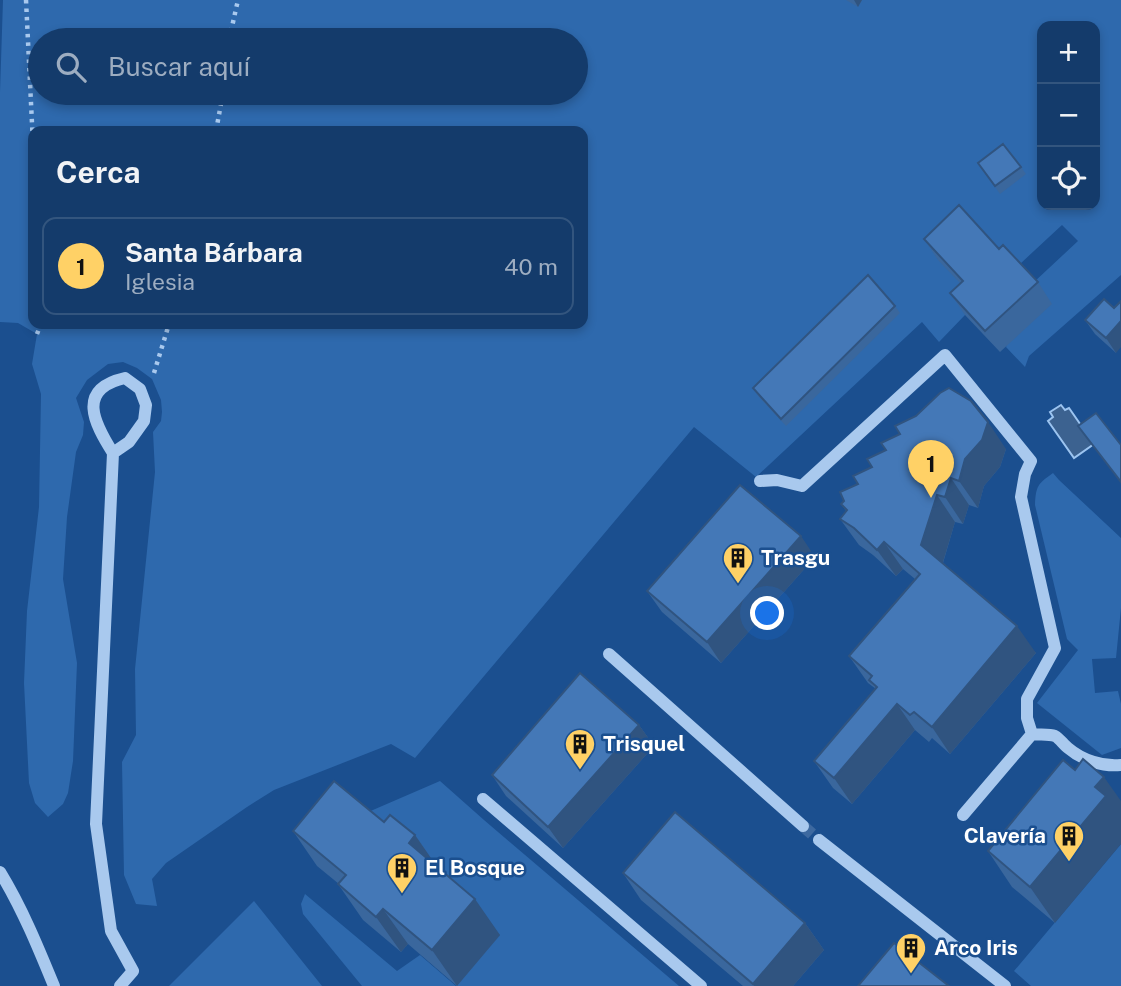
<!DOCTYPE html>
<html lang="es">
<meta charset="utf-8">
<style>
body{margin:0;font-family:"Public Sans",sans-serif;background:#214673;color:#f1f3f6}
.controls{position:absolute;right:21px;top:21px;display:grid;overflow:hidden;border-radius:14px;box-shadow:0 4px 10px #0003}
.controls button{width:63px;height:63px;display:grid;place-items:center;padding:0;border:0;border-bottom:2px solid #33557e;background:#143b6b;color:#f1f3f6;font:35px sans-serif}
.you{position:absolute;left:768px;top:614px;width:24px;height:24px;margin:-18px;border:5px solid #fff;border-radius:50%;background:#1a73e8;box-shadow:0 0 0 10px #1a73e833}
.badge{display:grid;place-items:center;width:46px;height:46px;border-radius:50%;background:#ffd166;color:#111;font-size:23px;font-weight:700}
.pin{position:absolute;translate:-50% -58px;filter:drop-shadow(0 2px 4px #0008)}
.pin::after{content:'';position:absolute;top:37px;width:24px;height:21px;background:inherit;clip-path:polygon(0 0,100% 0,50% 100%)}
.list{margin:0;padding:0;list-style:none}
h2{display:flex;justify-content:space-between;align-items:center;height:91px;margin:0;padding:0 28px;font-size:30px}
h2 small{font-size:23px;font-weight:400;color:#9dadc1}
.list li{display:grid;grid-template-columns:46px 1fr auto;gap:21px;align-items:center;box-sizing:border-box;height:98px;margin:0 14px 14px;padding:0 14px;border:2px solid #33557e;border-radius:14px}
.list b{display:block;font-size:26px;white-space:nowrap}
.list p{margin:0;font-size:23px;white-space:nowrap;color:#9dadc1}
.list em{font-size:23px;font-style:normal;color:#9dadc1}
.icon{flex:none;width:38px;height:38px;fill:none;stroke:currentColor;stroke-width:2;stroke-linecap:round;stroke-linejoin:round}
.map{position:relative;flex:none;width:1121px;height:986px;overflow:hidden}
.search{position:absolute;background:#143b6b;box-shadow:0 4px 10px #0003;left:28px;top:28px;width:560px;height:77px;display:flex;align-items:center;gap:18px;box-sizing:border-box;padding:0 24px;border-radius:38px;color:#9dadc1;font-size:26px}
.panel{position:absolute;background:#143b6b;box-shadow:0 4px 10px #0003;left:28px;top:126px;width:560px;height:203px;border-radius:14px}
.map>svg:first-child{display:block}
.green{fill:#2e69ad;fill-rule:evenodd}
.water{fill:#3c6290;stroke:#9cc4f0;stroke-width:2}
.lines{fill:none;stroke-linecap:round;stroke-linejoin:round}
.minor-tunnel{stroke:#3d69a0;stroke-width:12;stroke-dasharray:12 6;stroke-linecap:butt}
.path{stroke:#a9c9ee;stroke-width:4.5;stroke-dasharray:3.5 5;stroke-linecap:butt}
.minor{stroke:#a9c9ee;stroke-width:12}
.wall{fill:#3a679d}
.shaded-wall{fill:#305480}
.building{fill:#4478b7;stroke:#305480;stroke-width:2}
.labels{text-anchor:middle;stroke-width:5;stroke-linejoin:round;paint-order:stroke}
.poi-label{font-size:21px;font-weight:bold;fill:#fff;stroke:#1b4f8f;text-anchor:start}
</style>
<div class="map">
<svg width="1121" height="986" viewBox="0 0 1121 986">
<rect width="100%" height="100%" fill="#1b4f8f"/>
<!-- green -->
<path class="green" d="M3 0H1121V275L1029 356 1025 367 1006 347 1033 283 1078 241 1062 225 965 315 939 342 922 322 756 477 694 427 415 758 391 744 274 790 247 807 166 863 152 879 157 906 136 904 124 875 122 762 136 735 135 669 155 472 153 432 161 421 162 412 161 400 152 379 137 368 123 362 108 364 87 380 76 398 84 422 83 435 76 452 67 517 63 579 77 663 73 761 68 793 63 804 48 817 35 803 29 783 24 683 27 611 39 507 41 394 32 364 37 334 18 323 0 322V92ZM1042 26H1095V205H1042ZM40 40H576V93H40ZM33 131H583V324H33Z
M1053 473 1059 480 1121 538V608L1116 658 1092 659 1095 693 1118 691 1121 704V748L1102 755 1037 703 1078 650 1067 639 1035 505C1036 485 1038 484 1053 473Z
M440 781 484 820 679 986H362L303 914 301 904 305 894 397 971 420 955 456 986 500 935 359 816Z
M1121 844V986H1031L1014 971Z
M254 901 322 986H169Z"/>
<!-- water -->
<path class="water" d="M1061 405 1065 410 1069 408 1094 444 1074 458 1048 421 1053 417 1050 412Z"/>
<g class="lines">
<!-- minor-tunnel -->
<path class="minor-tunnel" d="M803 826 819 840"/>
<!-- path -->
<path class="path" d="M26 0 33 144
M229 40 238 0
M216 131 223 93
M37 334 41 324
M154 373 169 324"/>
<!-- minor -->
<path class="minor" d="M113 453 129 442 144 421 146 405 140 389 125 378C76 389 94 423 113 453L96 824 111 931 133 971 120 986
M760 481 777 480 802 486 945 355 1031 461 1025 474 1021 497 1055 648 1027 699V718L1032 734
M609 654 803 826
M1032 734C1039 735 1049 734 1055 736 1059 738 1064 745 1068 748 1082 760 1103 767 1121 765
M483 799 701 986
M963 815 1032 734
M819 840 1005 986
M0 872C22 908 38 947 54 986"/>
</g>
<!-- wall -->
<path class="wall" d="M846 0H862L858 7Z
M978 163 1021 167 1026 174 1000 194Z
M924 239 999 249 1038 282 1052 304 1000 352 965 315 950 293 961 284 938 260Z
M895 306 900 313 786 426 758 396 753 388Z
M1114 308 1116 353 1095 334 1085 320Z
M1006 449 1000 467 984 486 978 508 969 505 963 524 955 522 943 563 1036 653 950 754 932 738 929 742 915 730 852 804 833 788 814 761 876 689 868 683 849 656 915 579 903 569 896 576 873 555 859 545 840 519 846 511 841 504Z
M815 557 721 663 662 612 647 591Z
M639 725 654 746 563 848 506 796 492 775Z
M1063 760 1055 923 1012 887 988 851Z
M384 822 415 835 437 867 500 935 457 986 408 944 401 952 363 920 338 884H339L317 866 293 831Z
M623 873 805 923 824 950 793 986H743L641 900Z"/>
<!-- shaded-wall -->
<path class="shaded-wall" d="M854 0H862L858 7Z
M1121 321V347L1116 353 1106 338Z
M988 422 1006 449 1000 467 984 486 978 508 959 481 965 459Z
M951 478 969 505 963 524 945 497Z
M937 495 955 522 940 572 921 545Z
M801 536 815 557 721 663 707 642Z
M884 542 903 569 896 576 877 550Z
M1017 626 1036 653 950 754 932 727Z
M897 704 915 730 852 804 834 778Z
M639 725 654 746 563 848 548 827Z
M1104 777 1121 801V844L1055 923 1030 887 1095 787Z
M415 835 440 871 409 843Z
M475 899 500 935 457 986 432 950Z
M383 909 408 944 401 952 376 917Z
M805 923 824 950 793 986H754L753 984Z"/>
<!-- building -->
<path class="building" d="M1003 144 1021 167 995 186 978 163Z
M959 205 999 249 1003 245 1038 282 985 331 950 293 963 281 924 239Z
M868 275 895 306 781 419 753 388Z
M1104 299 1114 308 1121 301V321L1106 338 1085 320Z
M949 388 971 401 988 422 982 440 965 459 959 481 951 478 945 497 937 495 921 545 1017 626 932 727 914 712 910 715 897 704 834 778 814 761 877 687 869 680 872 676 849 656 920 574 884 542 877 550 854 528 840 519 847 510 841 504 844 501 840 492 858 484 853 476 872 467 867 459 886 450 881 443 900 434 895 426 916 416 940 393Z
M1096 413 1121 445V482L1078 426Z
M740 485 801 536 707 642 647 591Z
M580 673 639 725 548 827 492 775Z
M1083 759 1104 777 1095 787 1106 796 1030 887 988 851 1063 760 1075 770Z
M334 781 384 822 390 815 415 835 409 843 475 899 432 950 383 909 376 917 338 884 346 875 293 831Z
M675 812 805 923 753 984 623 873Z
M894 943 949 986H858Z"/>
<!-- icons -->
<defs>
<g id="building-pin" transform="scale(1.575)"><path d="M0 17L-7.5 6A9.5 9.5 0 1 1 7.5 6Z" fill="#ffd166" stroke="#1b4f8f"/><path d="M-4-6H4V6H1V3H-1V6H-4ZM-2.5-4.3h1.7v1.8h-1.7ZM.8-4.3h1.7v1.8H.8ZM-2.5-1h1.7V.8h-1.7ZM.8-1h1.7V.8H.8Z" fill="#111"/></g>
</defs>
<g fill-rule="evenodd">
<use href="#building-pin" x="738" y="558"/>
<use href="#building-pin" x="580" y="744"/>
<use href="#building-pin" x="1069" y="836"/>
<use href="#building-pin" x="402" y="868"/>
<use href="#building-pin" x="911" y="948"/>
</g>
<g class="labels">
<!-- poi labels -->
<g class="poi-label">
<text x="761" y="565">Trasgu</text>
<text x="603" y="751">Trisquel</text>
<text x="1046" y="843" text-anchor="end">Clavería</text>
<text x="425" y="875">El Bosque</text>
<text x="934" y="955">Arco Iris</text>
</g>
</g>
</svg>
<div class="controls">
<button>+</button>
<button>−</button>
<button><svg class="icon" aria-label="locate" viewBox="0 0 24 24"><circle cx="12" cy="12" r="6"/><path d="M12 2v4M12 18v4M2 12h4M18 12h4"/></svg></button>
</div>
<div class="you"></div>
<div class="pin badge" style="left:931px;top:498px">1</div>
<div class="search"><svg class="icon" aria-label="search" viewBox="0 0 24 24"><circle cx="10" cy="10" r="6"/><path d="M15 15l6 6"/></svg>Buscar aquí</div>
<section class="panel">
<h2>Cerca<small></small></h2>
<ul class="list">
<li><span class="badge">1</span><div><b>Santa Bárbara</b><p>Iglesia</p></div><em>40 m</em></li>
</ul>
</section>
</div>
